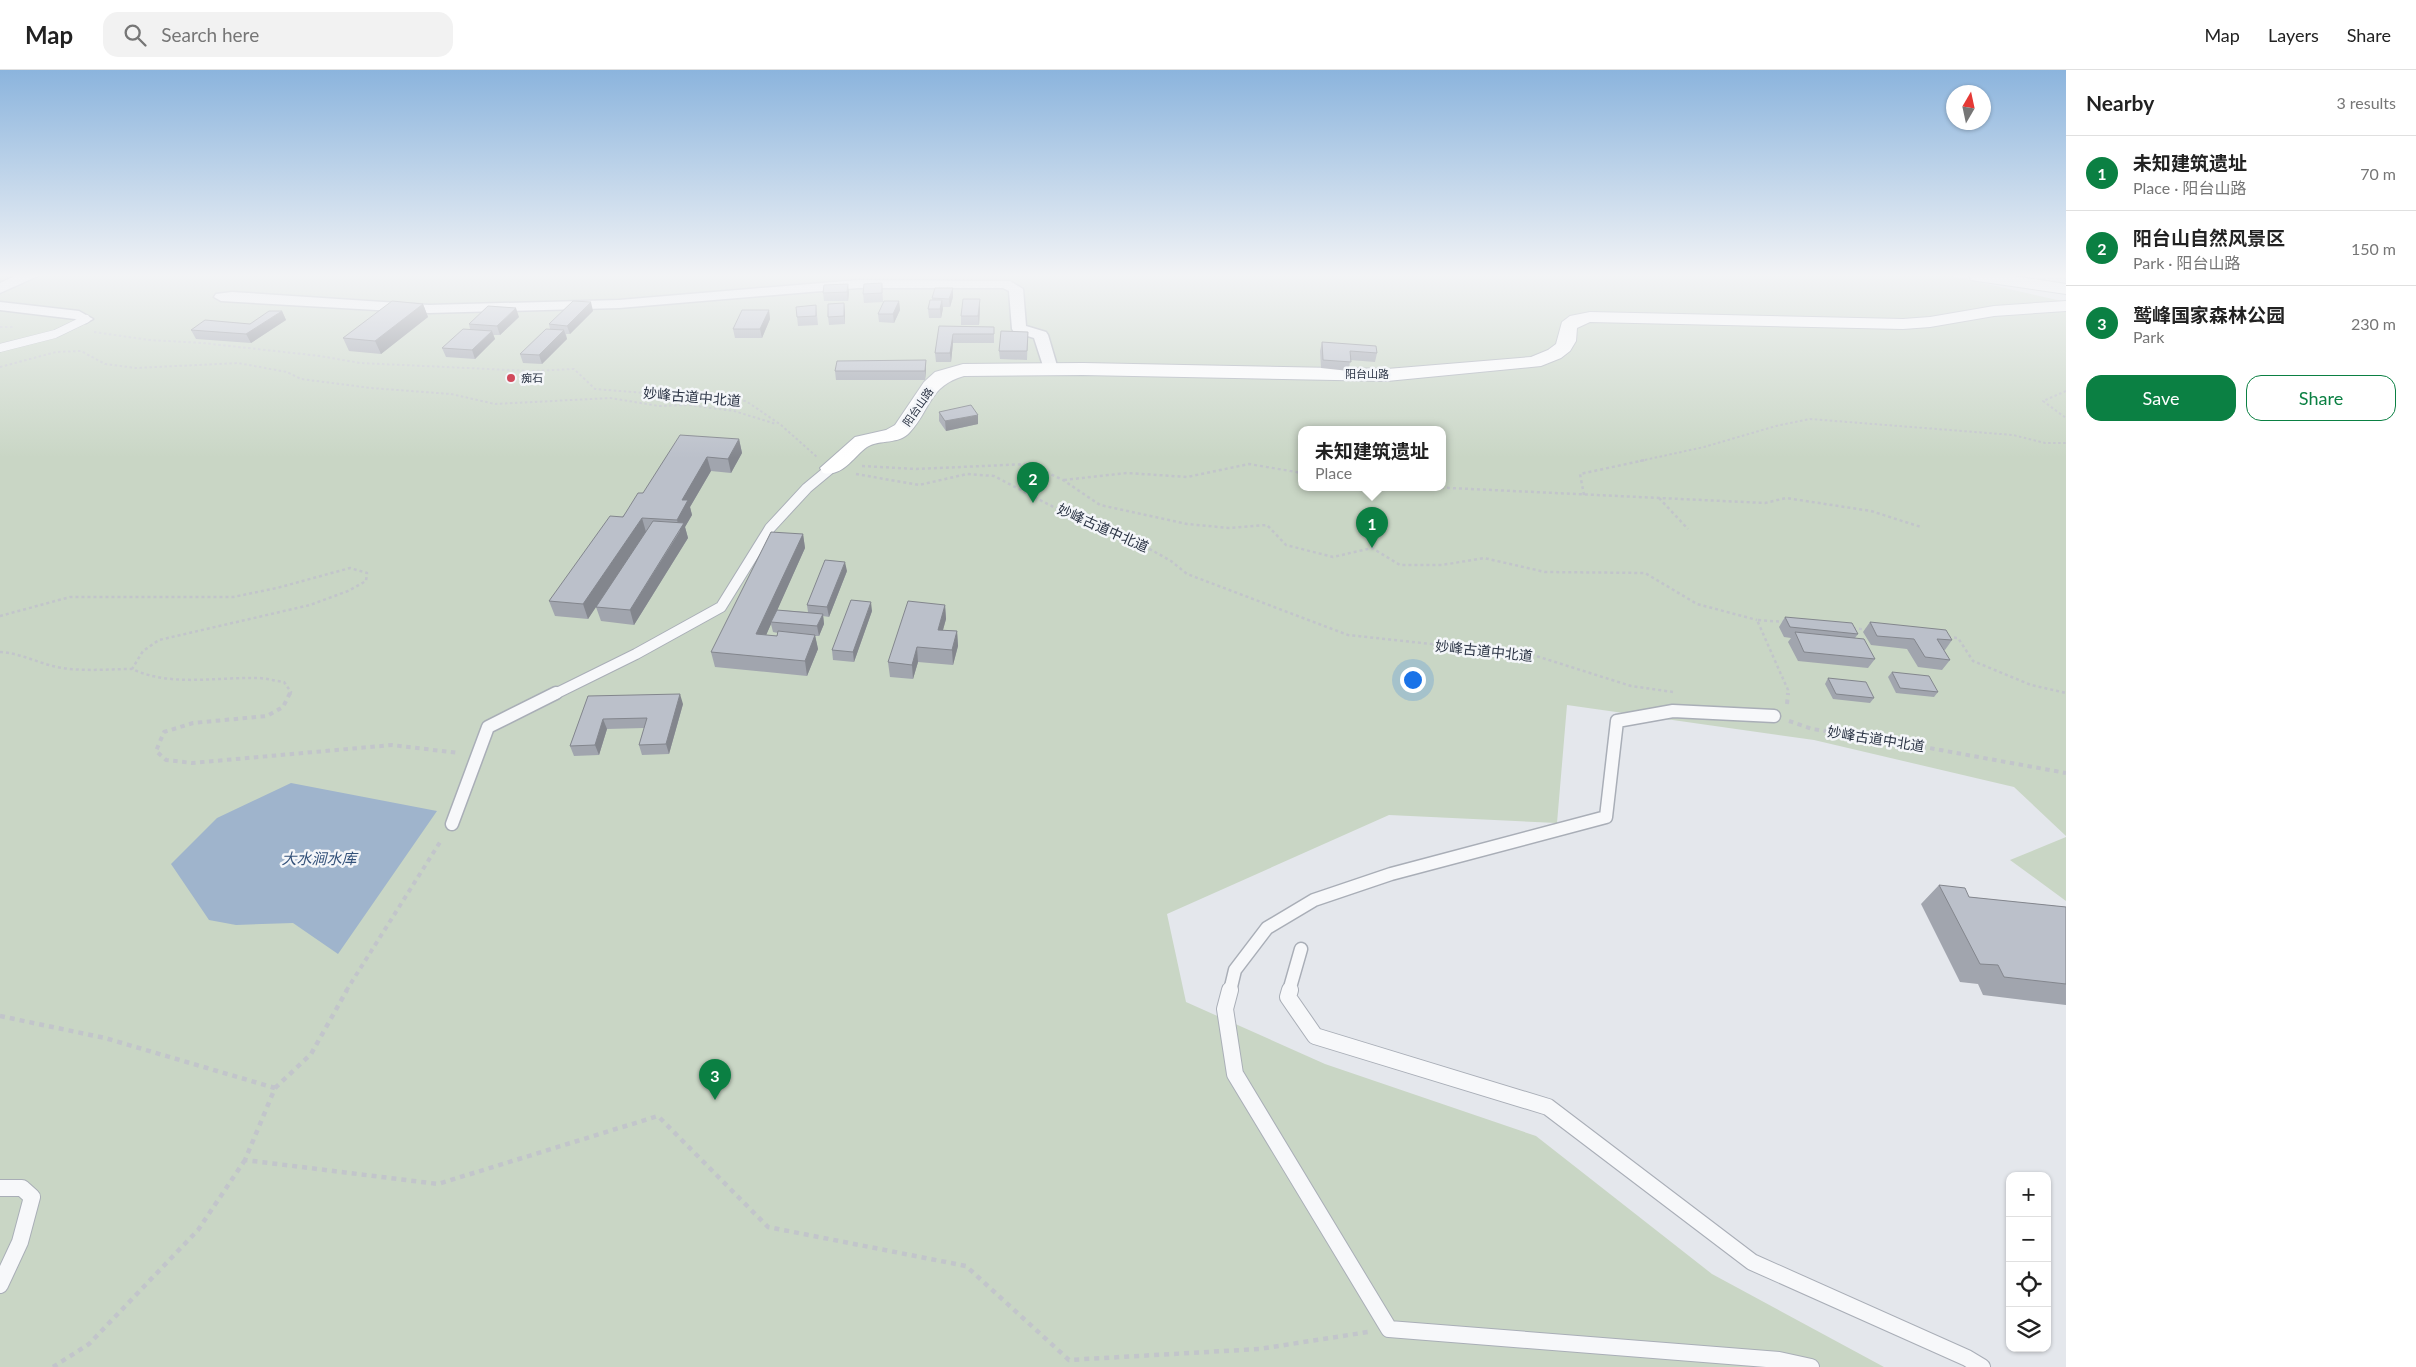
<!DOCTYPE html>
<meta charset="utf-8">
<style>
body{margin:0;font-family:Lato,"Noto Sans SC",sans-serif;background:#f2f2f2;color:#222}
.controls{position:absolute;right:15px;bottom:15px;display:grid;overflow:hidden;border-radius:10px;box-shadow:0 1px 4px #0004}
.controls button{width:45px;height:45px;display:grid;place-items:center;padding:0;border:0;border-bottom:1px solid #e0e0e0;background:#fff;color:#222;font:25px sans-serif}
.compass{position:absolute;left:1946px;top:15px;width:45px;height:45px;border-radius:50%;background:#fff;box-shadow:0 1px 4px #0004;rotate:9deg}
.you{position:absolute;left:1412px;top:609px;width:18px;height:18px;margin:-12px;border:4px solid #fff;border-radius:50%;background:#1a73e8;box-shadow:0 0 0 8px #1a73e833}
.badge{display:grid;place-items:center;width:32px;height:32px;border-radius:50%;background:#0b8043;color:#fff;font-size:16px;font-weight:700}
.pin{position:absolute;translate:-50% -41px;filter:drop-shadow(0 1px 2px #0008)}
.pin::after{content:'';position:absolute;top:26px;width:18px;height:15px;background:inherit;clip-path:polygon(0 0,100% 0,50% 100%)}
.popup{position:absolute;left:1298px;top:356px;width:148px;height:65px;box-sizing:border-box;display:grid;place-content:center;border-radius:10px;background:#fff;filter:drop-shadow(0 1px 4px #0005);font-size:16px;white-space:nowrap;color:#767676}
.popup b{font-size:19px;color:#222}
.popup::after{content:'';position:absolute;left:50%;top:100%;margin-left:-10px;border:10px solid transparent;border-top-color:#fff}
.list{margin:0;padding:0;list-style:none}
h2{display:flex;justify-content:space-between;align-items:center;height:65px;margin:0;padding:0 20px;font-size:21px}
h2 small{font-size:16px;font-weight:400;color:#767676}
.list li{display:grid;grid-template-columns:32px 1fr auto;gap:15px;align-items:center;box-sizing:border-box;height:75px;padding:0 20px;border-top:1px solid #e0e0e0}
.list b{display:block;font-size:19px;white-space:nowrap}
.list p{margin:0;font-size:16px;white-space:nowrap;color:#767676}
.list em{font-size:16px;font-style:normal;color:#767676}
.actions{display:flex;gap:10px;padding:15px 20px}
.actions a{flex:1;padding:11px 0;border:1px solid #0b8043;border-radius:15px;text-align:center;font-size:18px;color:#0b8043}
.actions .main{background:#0b8043;color:#fff}
.icon{flex:none;width:28px;height:28px;fill:none;stroke:currentColor;stroke-width:2;stroke-linecap:round;stroke-linejoin:round}
.map{position:relative;flex:none;width:2066px;height:1297px;overflow:hidden}
header{display:flex;align-items:center;gap:30px;box-sizing:border-box;height:70px;padding:0 25px;background:#fff;border-bottom:1px solid #e0e0e0}
header strong{font-size:24px}
nav{display:flex;gap:28px;margin-inline-start:auto;font-size:18px}
.search{width:350px;height:45px;background:#f2f2f2;display:flex;align-items:center;gap:12px;box-sizing:border-box;padding:0 18px;border-radius:15px;color:#767676;font-size:19px}
main{display:flex}
aside{flex:1;background:#fff}
.map>svg:first-child{display:block}
.green{fill:#c9d6c5;fill-rule:evenodd}
.water{fill:#9fb4cc}
.lines{fill:none;stroke-linecap:round;stroke-linejoin:round}
.lane-far3-casing{stroke:#a9aeb7;stroke-width:9}
.lane-far2-casing{stroke:#a9aeb7;stroke-width:12}
.lane-far1-casing{stroke:#a9aeb7;stroke-width:15}
.lane-casing{stroke:#a9aeb7;stroke-width:18}
.street-casing{stroke:#a9aeb7;stroke-width:3}
.secondary-casing{stroke:#a9aeb7;stroke-width:2}
.path-far3{stroke:#c2c5cb;stroke-width:2;stroke-dasharray:2.5 2.5;stroke-linecap:butt}
.path-far2{stroke:#c2c5cb;stroke-width:2.5;stroke-dasharray:3 3;stroke-linecap:butt}
.path-far1{stroke:#c2c5cb;stroke-width:4;stroke-dasharray:4.5 4.5;stroke-linecap:butt}
.path{stroke:#c2c5cb;stroke-width:4.5;stroke-dasharray:5 5;stroke-linecap:butt}
.lane-far3{stroke:#f7f8fa;stroke-width:8}
.lane-far2{stroke:#f7f8fa;stroke-width:10}
.lane-far1{stroke:#f7f8fa;stroke-width:12}
.lane{stroke:#f7f8fa;stroke-width:16}
.street{fill:#f7f8fa;fill-rule:evenodd}
.secondary{fill:#fff;fill-rule:evenodd}
.wall{fill:#a1a5ae;fill-rule:evenodd}
.shaded-wall{fill:#83868d}
.building{fill:#bbc0ca;stroke:#83868d}
.poi-dot{fill:#d1495b;stroke:#f4f6f9;stroke-width:2}
.labels{text-anchor:middle;stroke-width:5;stroke-linejoin:round;paint-order:stroke}
.far-street-label{font-size:11px;fill:#2b3445;stroke:#f4f6f9}
.far-poi-label{font-size:11px;fill:#2b3445;stroke:#f4f6f9;text-anchor:start}
.street-label{font-size:14px;fill:#2b3445;stroke:#f4f6f9}
.water-label{font-size:15px;font-style:italic;fill:#34527a;stroke:#f4f6f9}
</style>
<header>
<strong>Map</strong>
<div class="search"><svg class="icon" aria-label="search" viewBox="0 0 24 24"><circle cx="10" cy="10" r="6"/><path d="M15 15l6 6"/></svg>Search here</div>
<nav><a>Map</a><a>Layers</a><a>Share</a></nav>
</header>
<main>
<div class="map">
<svg width="2066" height="1297" viewBox="0 0 2066 1297">
<rect width="100%" height="100%" fill="#e4e7ec"/>
<!-- green -->
<path class="green" d="M0 206H1952L2066 232V766L2014 717 1814 670 1567 635 1557 753 1389 745 1167 844 1186 932 1325 994 1536 1066 1712 1204 1884 1297H0ZM1302 359H1442V417H1302Z
M2066 767V831L2010 790Z"/>
<!-- water -->
<path class="water" d="M291 713 437 741 338 884 293 853 236 855 209 850 171 794 217 748Z"/>
<g class="lines">
<!-- lane-far3 casing -->
<g class="lane-far3-casing">
<path id="lane-far3" d="M0 278 55 264 86 249"/>
</g>
<!-- lane-far2 casing -->
<g class="lane-far2-casing">
<path id="lane-far2" d="M553 625 636 584 721 537 770 458 807 418 831 398"/>
</g>
<!-- lane-far1 casing -->
<g class="lane-far1-casing">
<path id="lane-far1" d="M452 754 488 657 556 623
M1230 921 1235 900 1267 858 1314 830 1391 804 1606 747 1617 651 1673 641 1774 646
M1289 921 1301 879"/>
</g>
<!-- lane casing -->
<g class="lane-casing">
<path id="lane" d="M1230 920 1225 939 1235 1004 1389 1259 1779 1290 1811 1297
M1290 920 1288 927 1315 966 1548 1037 1752 1192 1967 1288 1982 1297
M0 1118H22L32 1127 20 1172 0 1215"/>
</g>
<!-- street casing -->
<g class="street-casing">
<path id="street" d="M15 206H38L0 223V213Z
M858 210 1010 211 1023 219 1026 256 1046 262 1048 265 1058 299 1050 304 1045 302 1034 268 1014 262 1012 259 1009 221 1003 218H858L619 238 429 243 221 231 214 227 216 224 232 222 429 235 619 230Z
M0 232 79 241 93 249 86 253 75 249 0 240Z"/>
</g>
<!-- secondary casing -->
<g class="secondary-casing">
<path id="secondary" d="M1969 206H2013L2066 214V224L1977 211 1971 210Z
M2066 231V241L1994 246 1930 257 1903 259 1590 252 1577 258 1576 271 1570 281 1561 288 1541 296 1387 311 1083 305 964 306C929 316 931 339 910 362 899 375 880 369 867 377 853 387 843 407 823 403L820 398 855 367 886 360 895 355 924 312 935 302 963 294 1083 293 1387 299 1531 287 1548 280 1556 274 1562 252 1570 246 1590 242 1903 249 1930 247 1994 236Z"/>
</g>
<!-- path-far3 -->
<path class="path-far3" d="M0 257H15
M94 262 149 270 203 273 320 286 360 293 531 301 574 299 595 319 746 331 781 355 817 387
M0 297 56 282 81 281 105 294 136 298 238 293 287 302 301 309 371 318 451 324 495 334 610 328 659 336 689 335 734 341 776 354
M2066 321 2043 331 2066 348
M1640 391 1704 377 1776 356 1810 349 2013 365 2045 373H2066"/>
<!-- path-far2 -->
<path class="path-far2" d="M862 396 916 399 1028 394 1063 410 1100 435 1187 454 1229 458 1267 455 1286 475 1333 487 1372 478 1400 495H1442L1484 488 1545 502 1645 503 1697 534 1757 550
M856 404 919 415 967 404 994 406 1063 442 1137 472 1171 491 1187 504 1348 565 1533 585 1631 616 1673 622
M1064 410 1127 403 1187 407 1249 394 1302 403
M1429 417 1765 433 1786 428 1871 441 1921 457
M1584 425 1580 404 1645 390
M1659 428 1688 459
M0 546 70 527H233L277 518 350 498 367 503 366 511 348 521 310 535 159 570 143 581 132 599C171 617 216 607 257 608 266 608 275 611 284 612L291 622 290 625
M1785 552 1757 550 1788 620V625
M1853 558 1869 560
M1948 567 1958 568 1973 591 2031 615 2066 623
M0 582C20 583 38 593 57 597 82 602 107 599 132 599"/>
<!-- path-far1 -->
<path class="path-far1" d="M290 623 283 637 267 646 193 653 164 662 156 681 166 690 192 693 392 675 459 683
M1787 634 1788 623
M1789 651 1812 659 1880 669 2066 703
M346 921 442 769"/>
<!-- path -->
<path class="path" d="M0 946 105 968 275 1018 245 1090 438 1114 658 1046 768 1157 966 1196 1069 1290 1259 1279 1368 1262
M275 1018 311 984 347 920
M53 1297 89 1274 198 1160 245 1090"/>
<!-- lane-far3 -->
<use href="#lane-far3" class="lane-far3"/>
<!-- lane-far2 -->
<use href="#lane-far2" class="lane-far2"/>
<!-- lane-far1 -->
<use href="#lane-far1" class="lane-far1"/>
<!-- lane -->
<use href="#lane" class="lane"/>
<!-- street -->
<use href="#street" class="street"/>
<!-- secondary -->
<use href="#secondary" class="secondary"/>
</g>
<!-- wall -->
<path class="wall" d="M882 213 883 232 864 233 863 224Z
M824 215 849 222 848 231H824L823 223Z
M953 227 950 237H943L941 248H929L928 239 932 230V228Z
M980 229V238L979 255H961V246Z
M899 231 900 240 894 253 879 252 878 244Z
M844 233 845 254 829 255 828 247Z
M423 234 428 247 381 284 349 281 343 268Z
M816 235 818 255 798 256 797 247Z
M769 240 770 249 762 268H735L733 259Z
M282 241 286 250 251 273 196 269 191 260 250 254Z
M593 241 570 264H566L567 269 542 294 523 293 520 284 550 259 549 254Z
M519 247 500 265H493L495 269 475 289 446 287 442 278 470 259 469 254Z
M939 256 994 257V273H953L951 292H936L935 283Z
M1028 262 1027 290 1000 289 999 281Z
M1322 272 1377 283 1375 292 1350 290 1349 301 1321 298 1320 281Z
M926 290V299L925 310H836L835 301Z
M939 342 978 354 946 361 939 351Z
M739 369 742 383 731 403 711 401 690 437 692 445 685 457 688 468 634 555 601 551 596 537 588 549 555 546 549 531 643 423Z
M803 464 805 478 777 540 808 542 807 535 847 501 829 547 823 546 824 554 819 566H815L818 579 807 606 715 597 711 582ZM771 554 773 562 778 563 777 566 766 565Z
M945 535 946 549 943 560 957 561 958 576 953 595 918 592 913 609 890 607 888 592Z
M872 541 854 592 833 590 832 580Z
M1785 547 1858 564 1855 568 1875 589 1868 598 1798 591 1788 572 1791 568 1784 567 1779 557Z
M1870 552 1952 570 1945 580H1944L1950 590 1942 600 1918 597 1907 579 1871 575 1863 562Z
M1892 602 1938 622 1934 627 1896 623 1888 607Z
M1828 608 1874 628 1870 633 1833 629 1825 614Z
M588 626 683 634 669 684 642 685 639 675 644 658 607 659 599 685 574 686 570 676Z
M1939 815 1969 827 2066 837V935L1983 925 1978 914 1960 912 1921 834Z"/>
<!-- shaded-wall -->
<path class="shaded-wall" d="M848 214 849 222 848 231 847 222Z
M953 218V227L950 237 949 229Z
M980 229V238L979 255 978 246Z
M942 230 943 239 941 248 940 239Z
M899 231 900 240 894 253 893 244Z
M591 232 593 241 570 264 567 256Z
M844 233 845 241V254L844 246Z
M423 234 428 247 381 284 375 271Z
M516 238 519 247 500 265 497 256Z
M769 240 770 249 762 268 760 259Z
M282 241 286 250 251 273 246 264Z
M564 260 567 269 542 294 539 285Z
M492 261 495 269 475 289 472 280Z
M953 264V273L951 292 950 283Z
M926 290V299L925 310V301Z
M978 345V354L946 361 945 351Z
M739 369 742 383 731 403 728 389Z
M707 387 711 401 690 437 692 445 685 457 688 468 634 555 630 540 680 461 677 450 682 430Z
M642 448 646 462 588 549 583 534Z
M803 464 805 478 772 552H771V554L760 579 756 564Z
M845 492 847 501 829 547 827 537Z
M871 532 872 541 854 592 853 582Z
M945 535 946 549 939 574 938 560Z
M823 544 824 554 819 566 817 556Z
M957 561 958 576 953 595 952 580Z
M815 565 818 579 807 606 805 591Z
M917 577 918 592 913 609 912 595Z
M680 624 683 634 669 684 666 674Z
M603 649 607 659 599 685 595 675Z"/>
<!-- building -->
<path class="building" d="M882 213V223L863 224 864 214Z
M848 214 847 222 823 223 824 215Z
M935 218H953L949 229 932 228Z
M963 229H980L978 246H961Z
M930 230H942L940 239H928Z
M392 231 423 234 375 271 343 268Z
M573 231 591 232 567 256 549 254Z
M884 231H899L893 244H878Z
M844 233V246L828 247V234Z
M816 235V246L797 247 796 237Z
M488 236 516 238 497 256 469 254Z
M742 240H769L760 259H733Z
M269 241H282L246 264 191 260 205 250 250 254Z
M939 256 994 257V264H953L950 283H935Z
M463 259 492 261 472 280 442 278Z
M546 259 564 260 539 285 520 284Z
M1001 261 1028 262 1027 281H999Z
M1322 272 1376 276 1377 283 1350 281 1351 292 1323 290Z
M926 290 925 301H835L837 291Z
M971 335 978 345 945 351 939 342Z
M680 365 739 369 728 389 707 387 682 430H688L677 450 642 448 583 534 549 531 610 446 623 447 638 423H643Z
M653 451 684 453 630 540 596 537Z
M771 462 803 464 756 564 777 566 778 561 815 565 805 591 711 582Z
M825 490 845 492 827 537 807 535Z
M851 530 871 532 853 582 832 580Z
M908 531 945 535 938 560 957 561 952 580 917 577 912 595 888 592Z
M777 540 823 544 817 556 771 552Z
M1785 547 1852 553 1858 564 1790 557Z
M1870 552 1946 560 1952 570 1937 569 1950 590 1925 587 1914 569 1877 566Z
M1795 562 1864 569 1875 589 1804 582Z
M1892 602 1929 606 1938 622 1900 618Z
M1828 608 1866 612 1874 628 1836 624Z
M680 624 666 674 639 675 647 648 603 649 595 675 570 676 588 626Z
M1939 815 1965 818 1969 827 2066 837V914L2004 907 1998 895 1980 894Z"/>
<!-- sky -->
<linearGradient id="sky" x2="0" y2="1"><stop stop-color="#8bb4dd"/><stop offset="0.53" stop-color="#f3f4f6"/><stop offset="1" stop-color="#f3f4f6" stop-opacity="0"/></linearGradient>
<rect width="2066" height="388" fill="url(#sky)"/>
<!-- markers -->
<circle class="poi-dot" cx="511" cy="308" r="5"/>
<g class="labels">
<!-- far-street labels -->
<g class="far-street-label">
<text x="1367" y="308">阳台山路</text>
<text transform="translate(918 337) rotate(-55)" y="4">阳台山路</text>
</g>
<!-- far-poi labels -->
<g class="far-poi-label">
<text x="521" y="312">痴石</text>
</g>
<!-- street labels -->
<g class="street-label">
<text transform="translate(692 327) rotate(5)" y="5">妙峰古道中北道</text>
<text transform="translate(1103 458) rotate(24)" y="5">妙峰古道中北道</text>
<text transform="translate(1484 581) rotate(6)" y="5">妙峰古道中北道</text>
<text transform="translate(1876 669) rotate(9)" y="5">妙峰古道中北道</text>
</g>
<!-- water labels -->
<g class="water-label">
<text x="319" y="794">大水涧水库</text>
</g>
</g>
</svg>
<div class="controls">
<button>+</button>
<button>−</button>
<button><svg class="icon" aria-label="locate" viewBox="0 0 24 24"><circle cx="12" cy="12" r="6"/><path d="M12 2v4M12 18v4M2 12h4M18 12h4"/></svg></button>
<button><svg class="icon" aria-label="layers" viewBox="0 0 24 24"><path d="M12 4l9 5-9 5-9-5zM3 14l9 5 9-5"/></svg></button>
</div>
<svg class="compass" viewBox="-18 -18 36 36"><path d="M0-13l5 13h-10z" fill="#e53935"/><path d="M0 13l5-13h-10z" fill="#767676"/></svg>
<div class="you"></div>
<div class="pin badge" style="left:1372px;top:478px">1</div>
<div class="popup"><b>未知建筑遗址</b>Place</div>
<div class="pin badge" style="left:1033px;top:433px">2</div>
<div class="pin badge" style="left:715px;top:1030px">3</div>
</div>
<aside>
<h2>Nearby<small>3 results</small></h2>
<ul class="list">
<li><span class="badge">1</span><div><b>未知建筑遗址</b><p>Place · 阳台山路</p></div><em>70 m</em></li>
<li><span class="badge">2</span><div><b>阳台山自然风景区</b><p>Park · 阳台山路</p></div><em>150 m</em></li>
<li><span class="badge">3</span><div><b>鹫峰国家森林公园</b><p>Park</p></div><em>230 m</em></li>
</ul>
<div class="actions"><a class="main">Save</a><a>Share</a></div>
</aside>
</main>
